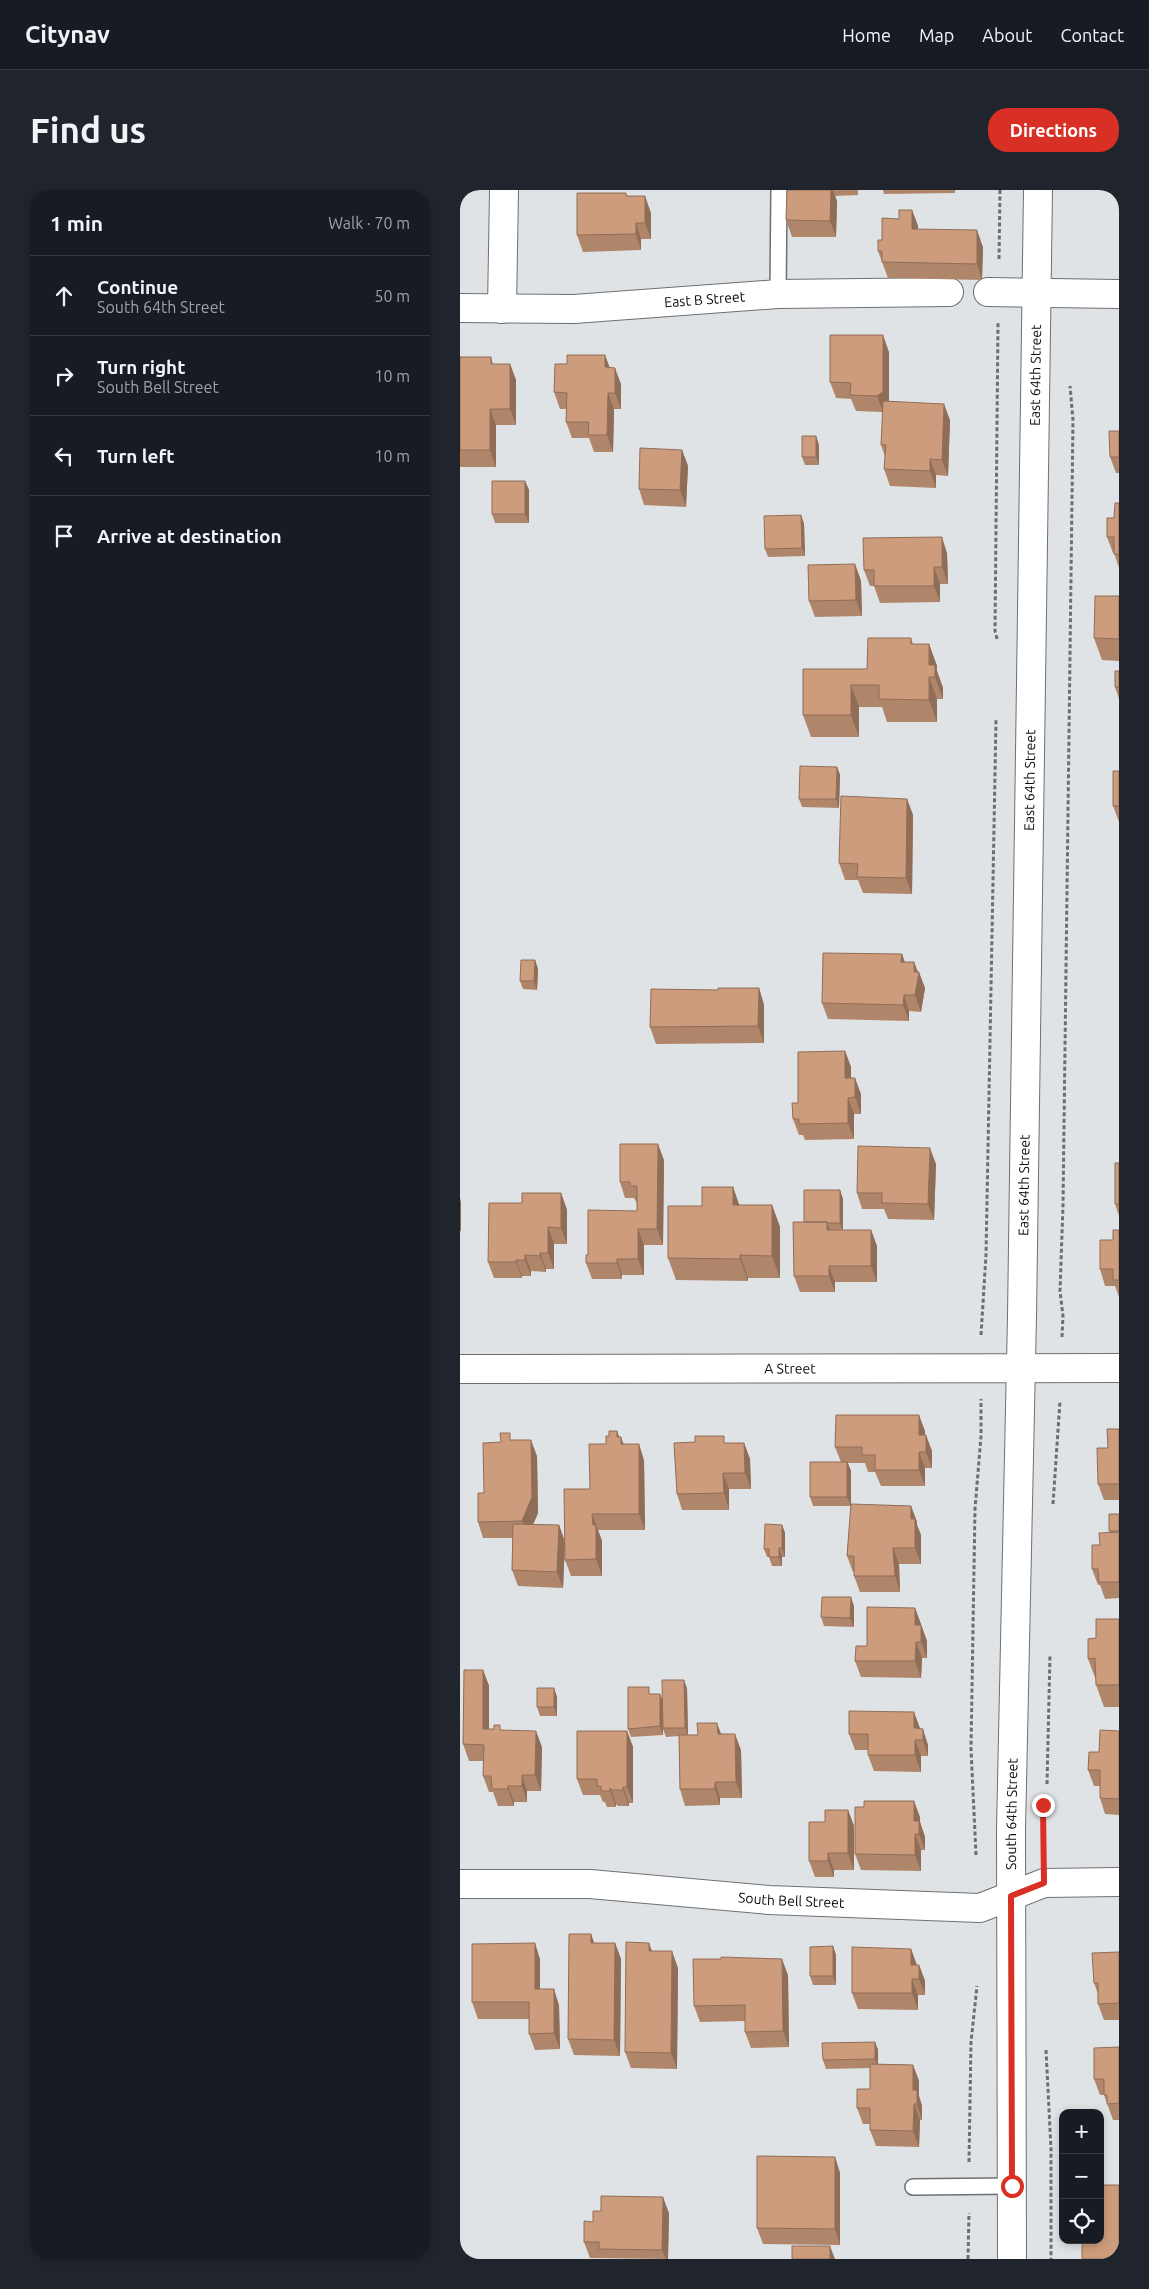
<!DOCTYPE html>
<meta charset="utf-8">
<style>
body{margin:0;font-family:Ubuntu,sans-serif;background:#20242c;color:#f1f3f6}
.controls{position:absolute;right:15px;bottom:15px;display:grid;overflow:hidden;border-radius:10px;box-shadow:0 2px 8px #0003}
.controls button{width:45px;height:45px;display:grid;place-items:center;padding:0;border:0;border-bottom:1px solid #363941;background:#171b24;color:#f1f3f6;font:25px sans-serif}
.stop{position:absolute;width:15px;height:15px;margin:-11px;border:4px solid #d93025;border-radius:50%;background:#fff}
.stop.end{background:#d93025;border-color:#fff;box-shadow:0 1px 5px #0008}
.list{margin:0;padding:0;list-style:none}
h2{display:flex;justify-content:space-between;align-items:center;height:65px;margin:0;padding:0 20px;font-size:21px}
h2 small{font-size:16px;font-weight:400;color:#9ea1a6}
.list li{display:grid;grid-template-columns:32px 1fr auto;gap:15px;align-items:center;box-sizing:border-box;height:80px;padding:0 20px;border-top:1px solid #363941}
.list b{display:block;font-size:19px;white-space:nowrap}
.list p{margin:0;font-size:16px;white-space:nowrap;color:#9ea1a6}
.list em{font-size:16px;font-style:normal;color:#9ea1a6}
.icon{flex:none;width:28px;height:28px;fill:none;stroke:currentColor;stroke-width:2;stroke-linecap:round;stroke-linejoin:round}
.map{position:relative;flex:none;width:659px;height:2069px;overflow:hidden;border-radius:20px}
header{display:flex;align-items:center;gap:30px;box-sizing:border-box;height:70px;padding:0 25px;background:#171b24;border-bottom:1px solid #363941}
header strong{font-size:24px}
nav{display:flex;gap:28px;margin-inline-start:auto;font-size:18px}
.intro{display:flex;align-items:center;justify-content:space-between;box-sizing:border-box;height:120px;padding:0 30px}
h1{margin:0;font-size:35px}
.button{padding:12px 22px;border-radius:20px;background:#d93025;color:#fff;font-size:18px;font-weight:700}
main{display:flex;gap:30px;padding:0 30px}
aside{flex:1;background:#171b24;border-radius:20px;box-shadow:0 2px 8px #0003}
.map>svg:first-child{display:block}
.lines{fill:none;stroke-linecap:round;stroke-linejoin:round}
.service-casing{stroke:#6d7073;stroke-width:18}
.minor-casing{stroke:#6d7073;stroke-width:30}
.tertiary-casing{stroke:#6d7073;stroke-width:30}
.path{stroke:#6c6e70;stroke-width:3;stroke-dasharray:4 2.5;stroke-linecap:butt}
.service{stroke:#fff;stroke-width:15}
.minor{stroke:#fff;stroke-width:28}
.tertiary{stroke:#fff;stroke-width:28}
.wall{fill:#b0866b}
.shaded-wall{fill:#906d57}
.building{fill:#cd9c7c;stroke:#906d57}
.route{stroke:#d93025;stroke-width:6}
.labels{text-anchor:middle;stroke-width:5;stroke-linejoin:round;paint-order:stroke}
.street-label{font-size:14px;fill:#0b0c0d;stroke:#e0e3e6}
</style>
<header>
<strong>Citynav</strong>
<nav><a>Home</a><a>Map</a><a>About</a><a>Contact</a></nav>
</header>
<div class="intro"><h1>Find us</h1><a class="button">Directions</a></div>
<main>
<aside>
<h2>1 min<small>Walk · 70 m</small></h2>
<ul class="list">
<li><svg class="icon" aria-label="ahead" viewBox="0 0 24 24"><path d="M12 20V5M6 11l6-6 6 6"/></svg><div><b>Continue</b><p>South 64th Street</p></div><em>50 m</em></li>
<li><svg class="icon" aria-label="right" viewBox="0 0 24 24"><path d="M7 20v-9h11M14 6l5 5-5 5"/></svg><div><b>Turn right</b><p>South Bell Street</p></div><em>10 m</em></li>
<li><svg class="icon" aria-label="left" viewBox="0 0 24 24"><path d="M17 20v-9H6M10 6l-5 5 5 5"/></svg><div><b>Turn left</b></div><em>10 m</em></li>
<li><svg class="icon" aria-label="arrive" viewBox="0 0 24 24"><path d="M6 21V4h12l-3 4 3 4H6"/></svg><div><b>Arrive at destination</b></div></li>
</ul>
</aside>
<div class="map">
<svg width="659" height="2069" viewBox="0 0 659 2069">
<rect width="100%" height="100%" fill="#e0e3e6"/>
<g class="lines">
<!-- service casing -->
<g class="service-casing">
<path id="service" d="M318 104 319 0
M453 1997 552 1996"/>
</g>
<!-- minor casing -->
<g class="minor-casing">
<g id="minor">
<path d="M528 102 659 104"/>
<path id="s1" d="M0 118 114 119 318 104 489 102"/>
<path d="M42 119 44 0"/>
<path id="s2" d="M0 1179 659 1178"/>
<path id="s3" d="M0 1694H130L309 1710 520 1718 584 1693 659 1692"/>
</g>
</g>
<!-- tertiary casing -->
<g class="tertiary-casing">
<g id="tertiary">
<path id="s4" d="M552 2069 551 1640 562 1126 578 0"/>
</g>
</g>
<!-- path -->
<path class="path" d="M539 69 540 0
M537 449 535 441 538 133
M521 1145 526 1065 536 530
M602 1147 603 1126 600 1101 603 1015 613 230 610 196
M593 1314 600 1211
M587 1594 590 1465
M516 1665 511 1559 515 1319 521 1246V1209
M586 1860 591 1959V2069
M509 1972 511 1852 517 1796
M508 2069 509 2023"/>
<!-- service -->
<use href="#service" class="service"/>
<!-- minor -->
<use href="#minor" class="minor"/>
<!-- tertiary -->
<use href="#tertiary" class="tertiary"/>
</g>
<!-- wall -->
<path class="wall" d="M327 0H398V5L375 6 377 11 376 47H332L326 30Z
M423 0H495V3L424 4Z
M655 0H659V12Z
M166 3 167 6 191 23V49H181V60L123 62 117 45Z
M452 20 458 36V39L523 57 522 90 428 88 418 61 422 50 439 29Z
M429 162V211L490 230 488 286 476 285V298L430 296 424 279 425 267 421 255 423 222 396 221 391 209 376 208 370 192Z
M145 165 149 177 161 194V219H154L153 262H134L129 248H112L106 232V219H100L94 202 107 174Z
M0 167H31L33 174H50L56 190V235H36V277H0Z
M659 241V283H656L650 267Z
M356 246 359 255V275H345L342 267Z
M222 260 228 276 226 317 184 315 179 299Z
M65 291 69 300V333H35L32 324Z
M659 313V378L654 363H653L647 347 654 328Z
M341 325 344 334 345 366 308 367 305 359Z
M487 363 488 394H480V412L420 413 414 396H410L404 380Z
M395 374 401 391 402 426 355 427 349 411Z
M659 406V471L642 470 634 448Z
M451 448 453 454H469L477 476V481L483 498V509H477V532H427L422 517H399V547H351L343 525Z
M659 481V509L655 497Z
M377 577 380 585 379 618 342 617 339 609Z
M659 581V632L653 616Z
M447 609 453 625 452 704 403 703 398 690H385L379 673Z
M442 764 444 772H454L465 798 461 822 449 821V831L368 829 362 813Z
M75 770 78 779 77 800 63 799 60 791Z
M299 798 304 815V853L196 854 190 837 258 800Z
M385 861 391 877V888L401 904V924H394V949L345 950 343 945H339L333 929 338 913Z
M204 970 203 1055H184V1085H162V1089H132L126 1073 128 1065 177 1021V1013L174 1008H165L160 992Z
M659 973V1026L655 1014Z
M476 974 474 1030 428 1029 424 1019H402L397 1003Z
M273 997 279 1015H312L320 1037V1088H288V1091L216 1090 208 1068 242 1016Z
M380 1000 383 1009V1040H411L417 1056V1092H375V1102H340L334 1086 344 1032Z
M101 1003 107 1020V1054H94V1079H86V1082L71 1081V1086H62V1088H34L28 1072 62 1013Z
M659 1040V1107L655 1096H645L640 1079 653 1050Z
M659 1239V1310H644L638 1294 648 1258Z
M465 1241V1245L472 1261V1278H465V1296H421L415 1282H408L405 1273H388L391 1281V1315L451 1316 457 1332V1335L461 1345V1374H439L440 1402H400L394 1386V1382H393L387 1366 391 1316H353L350 1307 381 1272 375 1257Z
M159 1247H161L163 1254 184 1270 185 1340H138L142 1351V1386H111L105 1370 130 1299 146 1254Z
M52 1250 77 1266 78 1323 73 1335H99L105 1352 103 1398 58 1396 52 1380 53 1348H23L18 1332 24 1303 41 1252Z
M266 1253H284L290 1269 291 1299H269V1320H222L217 1304Z
M659 1324V1408L645 1409 640 1395H638L632 1379 640 1355 650 1342 649 1341Z
M322 1335 325 1343V1367H322V1376H312L309 1367H307L304 1359Z
M394 1416V1437L364 1436 361 1427Z
M455 1418 467 1451V1468H462L461 1488 401 1487 395 1471 407 1456Z
M659 1429V1517H644L636 1495V1490L628 1469 636 1448Z
M23 1480 29 1496V1539L42 1540 82 1557 81 1601H67V1612H54V1616H38L33 1602H29L23 1586 24 1571H9L3 1554Z
M94 1498 97 1507V1526H80L77 1517Z
M227 1498 228 1545 261 1544 281 1560 282 1608H260V1615L225 1616 220 1599 219 1546 206 1547 203 1539V1545L171 1547 168 1539 192 1504H200L203 1510Z
M460 1539 468 1555V1566H461V1582L414 1581 408 1565V1560H395L389 1544Z
M167 1541 173 1557V1613H169V1616H158L156 1614V1617H147L145 1612H143L140 1605H123L117 1589Z
M659 1541V1625L645 1624 640 1608V1596H634L628 1580 639 1562Z
M388 1620 394 1636V1680H374V1687H355L349 1671 365 1632Z
M460 1627V1632L465 1647V1660H461V1681L401 1680 395 1664Z
M131 1744 134 1753H155L161 1769 160 1866 114 1865 108 1849Z
M373 1756 376 1765V1795H353L350 1786Z
M451 1759 457 1775H459L465 1791V1805H458V1820L398 1819 392 1803Z
M192 1761 218 1778 217 1879 171 1878 165 1862Z
M659 1762V1830H644L638 1814V1804L634 1793Z
M80 1769V1799L99 1815 100 1859 75 1860 69 1844V1829H18L12 1812Z
M328 1785 329 1857 291 1858 285 1842V1831L240 1832 234 1816Z
M415 1852 418 1860V1874L453 1875 459 1891V1906L462 1916V1930H460L459 1957 416 1956 410 1940V1934H403L397 1918 410 1899V1878L366 1879 363 1870Z
M659 1857V1930H653L644 1905H640L634 1889Z
M375 1967 380 1983V2055L303 2054 297 2038Z
M209 2023 208 2069 130 2068 124 2052 133 2032Z"/>
<!-- shaded-wall -->
<path class="shaded-wall" d="M371 0H373L377 11 376 47 370 31Z
M185 6 191 23V49L185 33Z
M452 20 458 36V55L452 39Z
M176 33 181 49V60L176 44Z
M517 40 523 57 522 90 517 74Z
M423 145 429 162V218L423 222 417 206Z
M145 165 151 181 145 177Z
M50 174 56 190V235L50 219Z
M155 178 161 194V219L155 203Z
M148 203 154 219 153 262 147 245Z
M484 214 490 230 488 286 482 270Z
M30 219 36 235V277L30 260Z
M356 246 359 255V275L356 267Z
M222 260 228 276 226 317 220 300Z
M470 269 476 285V298L470 281Z
M65 291 69 300V333L65 324Z
M341 325 344 334 345 366 342 358Z
M482 347 487 363 488 394 482 377Z
M395 374 401 391 402 426 396 410Z
M474 377 480 394V412L474 396Z
M469 454 477 476V481L483 498V509L475 487 469 475Z
M469 487 477 509V532L469 510Z
M391 495 399 517V547L391 525Z
M377 577 380 585 379 618 376 609Z
M447 609 453 625 452 704 446 688Z
M442 764 448 781 441 772Z
M75 770 78 779 77 800 74 791Z
M454 772 458 785 459 782 465 798 461 822 455 805Z
M299 798 304 815V853L298 836Z
M444 805 449 821V831L443 815Z
M385 861 391 877V904L385 888Z
M395 888 401 904V924L395 907Z
M388 908 394 924V949L388 933Z
M198 954 204 970 203 1055 197 1039Z
M470 958 476 974 474 1030 468 1014Z
M273 997 281 1020 273 1015Z
M380 1000 383 1009V1042L380 1033Z
M101 1003 107 1020V1054L101 1038Z
M0 1008 1 1012V1042L0 1040Z
M312 1015 320 1037V1088L312 1066Z
M367 1032 373 1048 367 1040Z
M88 1037 94 1054V1079L88 1063Z
M178 1039 184 1055V1085L178 1069Z
M411 1040 417 1056V1092L411 1076Z
M80 1063 86 1079V1082L80 1066Z
M65 1065 71 1081V1086L65 1070Z
M280 1065 288 1088V1091L280 1069Z
M157 1069 162 1085V1089L157 1073Z
M56 1070 62 1086V1088L56 1072Z
M369 1076 375 1092V1102L369 1086Z
M459 1225 465 1241V1261L459 1245Z
M157 1241 161 1251V1247L167 1263 157 1247Z
M466 1245 472 1261V1278L466 1262Z
M71 1250 77 1266 78 1323 67 1348 62 1331Z
M284 1253 290 1269 291 1299 285 1283Z
M179 1254 184 1270 185 1340 179 1324Z
M459 1262 465 1278V1296L459 1280Z
M387 1272 391 1281V1316L387 1307Z
M263 1283 269 1299V1320L264 1303Z
M451 1316 457 1332V1335L461 1345V1374L455 1358 451 1329Z
M132 1324 142 1351V1386L136 1369Z
M99 1335 105 1352 103 1398 97 1382Z
M322 1335 325 1343V1367L322 1358Z
M319 1358 322 1367V1376L319 1367Z
M433 1358 439 1374 440 1402 435 1386Z
M391 1407 394 1416V1437L390 1428Z
M455 1418 461 1434V1451L455 1435Z
M461 1435 467 1451V1468L461 1452Z
M456 1452 462 1468 461 1488 455 1471Z
M23 1480 29 1496V1556L23 1539Z
M224 1490 227 1498 228 1546 225 1538Z
M94 1498 97 1507V1526L94 1517Z
M200 1504 203 1513V1545L200 1536Z
M454 1522 460 1538H454Z
M257 1533 263 1549 258 1544Z
M463 1539 468 1555V1566L463 1550Z
M76 1541 82 1557 81 1601 75 1585Z
M167 1541 173 1557V1613L167 1597Z
M275 1544 281 1560 282 1608 276 1592Z
M455 1550 461 1566V1582L455 1565Z
M62 1585 67 1601V1612L62 1596Z
M255 1592 260 1608V1615L255 1599Z
M48 1596 54 1612V1616L48 1599Z
M163 1597 169 1613V1616L163 1600Z
M150 1598 156 1614V1617L150 1601Z
M454 1611 460 1627V1632L465 1647V1660L454 1631Z
M388 1620 394 1636V1680L388 1663Z
M455 1644 461 1660V1681L455 1665Z
M368 1663 374 1680V1687L368 1671Z
M131 1744 137 1761 131 1753Z
M75 1753 80 1769V1816L75 1799Z
M155 1753 161 1769 160 1866 154 1850Z
M189 1753 195 1769 189 1761Z
M373 1756 376 1765V1795L373 1786Z
M451 1759 457 1776 451 1775Z
M212 1761 218 1778 217 1879 211 1863Z
M322 1769 328 1785 329 1857 323 1841Z
M459 1775 465 1791V1805L459 1789Z
M452 1789 458 1805V1820L452 1803Z
M94 1799 99 1815 100 1859 94 1843Z
M415 1852 418 1860V1878L415 1869Z
M453 1875 459 1891V1906L462 1916V1930L457 1914 453 1900Z
M454 1914 460 1930 459 1957 453 1941Z
M375 1967 380 1983V2055L375 2039Z
M203 2007 209 2023 208 2069H206L202 2060Z
M370 2056 375 2069H370Z"/>
<!-- building -->
<path class="building" d="M327 0H371L370 31 326 30Z
M117 3H166V6H185V33H176V44L117 45Z
M439 20H452V39L517 40V74L422 72V61H418V50H422V28L439 29Z
M370 145H423V202L417 206 390 205 391 193 370 192Z
M107 165H145V177L155 178V203H148L147 245H128L129 232H106L107 203 94 202 95 174H107Z
M0 167H31V174H50V219H30V260H0Z
M423 211 484 214 482 270 470 269V281L424 279 426 255H421Z
M649 241H659V267H650Z
M342 246H356V267H342Z
M180 258 222 260 220 300 179 299Z
M32 291H65V324H32Z
M655 313H659V364H654V347H647V328H654Z
M341 325 342 358 305 359 304 326Z
M482 347V377H474V396H414V380H404L403 348Z
M395 374 396 410 349 411 348 375Z
M635 406H659V449L634 448Z
M408 448H451V454H469V475H475V487H469V510L419 509V495H391V525H343V479H407Z
M655 481H659V497H655Z
M340 576 377 577 376 609H339Z
M653 581H659V616H653Z
M381 606 447 609 446 688 397 687 398 674 379 673Z
M363 763 442 764 441 772H454V782H459L455 805H444L443 815 362 813Z
M61 770H75L74 791H60Z
M258 798H299L298 836 190 837 191 799 258 800Z
M385 861V888H395V907L388 908V933L339 934V929H333L332 913H338V862Z
M160 954H198L197 1039H178V1069H157V1073H126V1065H128V1020L177 1021V996H170V992H160Z
M398 956 470 958 468 1014 422 1013V1003H397Z
M655 973H659V1014H655Z
M242 997H273V1015H312V1066L280 1065V1069L208 1068V1016H242Z
M344 1000H380V1033H367V1032H344Z
M62 1003H101V1038L88 1037V1063H80V1066L65 1065V1070H56V1072H28L29 1013H62Z
M333 1032H367V1040H411V1076H369V1086H334Z
M653 1040H659V1090H653V1079H640V1050H653Z
M376 1225H459V1245H466V1262H459V1280H415V1265H402V1257H375Z
M647 1239H659V1294H638L637 1258H648Z
M149 1241H157V1247H161V1254H179V1324H132L133 1335H136V1369L105 1370 104 1299H130L129 1254H146V1246H149Z
M40 1243H50V1250H71L72 1307 62 1331 18 1332V1303H24L23 1253 41 1252Z
M235 1246H264V1253H284L285 1283H263L264 1303 217 1304 214 1253 235 1252Z
M350 1272H387V1307H350Z
M391 1314 451 1316V1329H455V1358H433L435 1386H394V1366H387Z
M649 1324H659V1341H649Z
M53 1334 99 1335 97 1382 52 1380Z
M305 1334 322 1335V1358H319V1367H309V1359H304Z
M659 1342V1392H639L638 1379H632V1355H640L639 1343Z
M362 1407H391L390 1428 361 1427Z
M407 1417 455 1418V1435H461V1452H456L455 1471H395L396 1456H407Z
M636 1429H659V1495H636L635 1468 628 1469V1449L636 1448Z
M4 1480H23V1539H34V1535H40V1540L76 1541 75 1585H62V1596H48V1599H32L31 1586H23L24 1555 3 1554Z
M202 1490H224L225 1538H203Z
M168 1497H189V1504H200V1536L168 1539Z
M77 1498H94V1517H77Z
M389 1521 454 1522V1538L463 1539V1550H455V1565H408V1544H389Z
M237 1533H257L258 1544H275L276 1592H255V1599H220L219 1545H238Z
M640 1540 659 1541V1609L640 1608V1580H628L629 1562H639Z
M117 1541H167V1597H163V1600H152L150 1598V1601H141V1596H137V1589H117Z
M404 1611H454V1631H459V1644H455V1665L395 1664V1617H404Z
M365 1620H388V1663H368V1671H349V1632H365Z
M109 1744H131V1753H155L154 1850 108 1849Z
M166 1752 189 1753V1761H212L211 1863 165 1862Z
M75 1753V1799H94V1843L69 1844V1812H12V1754Z
M373 1756V1786H350V1757Z
M392 1757 451 1759V1775H459V1789H452V1803H392Z
M659 1762V1813L638 1814V1793H634L632 1763Z
M261 1767 322 1769 323 1841 285 1842V1815L234 1816 233 1769H261Z
M415 1852V1869L363 1870 362 1853Z
M659 1857V1913L647 1914V1905H644V1889H634V1858Z
M410 1874 453 1875V1900H457V1914H454L453 1941 410 1940V1918H397V1899H410Z
M297 1966 375 1967V2039L297 2038Z
M640 1995H659V2069H622V2050H640Z
M141 2006 203 2007 202 2060 139 2059V2052H124V2031L133 2032V2021H141Z
M332 2056H370V2069H332Z"/>
<g class="lines">
<!-- route -->
<path class="route" d="M552 1996 551 1706 584 1693 583 1615"/>
</g>
<g class="labels">
<!-- street labels -->
<g class="street-label">
<text dy="5" stroke="none"><textPath href="#s1" startOffset="245">East B Street</textPath></text>
<text dy="5" stroke="none"><textPath href="#s4" startOffset="1884">East 64th Street</textPath></text>
<text dy="5" stroke="none"><textPath href="#s4" startOffset="1479">East 64th Street</textPath></text>
<text dy="5" stroke="none"><textPath href="#s4" startOffset="1074">East 64th Street</textPath></text>
<text dy="5" stroke="none"><textPath href="#s2" startOffset="330">A Street</textPath></text>
<text dy="5" stroke="none"><textPath href="#s4" startOffset="445">South 64th Street</textPath></text>
<text dy="5" stroke="none"><textPath href="#s3" startOffset="332">South Bell Street</textPath></text>
</g>
</g>
</svg>
<div class="controls">
<button>+</button>
<button>−</button>
<button><svg class="icon" aria-label="locate" viewBox="0 0 24 24"><circle cx="12" cy="12" r="6"/><path d="M12 2v4M12 18v4M2 12h4M18 12h4"/></svg></button>
</div>
<div class="stop" style="left:552px;top:1996px"></div>
<div class="stop end" style="left:583px;top:1615px"></div>
</div>
</main>
